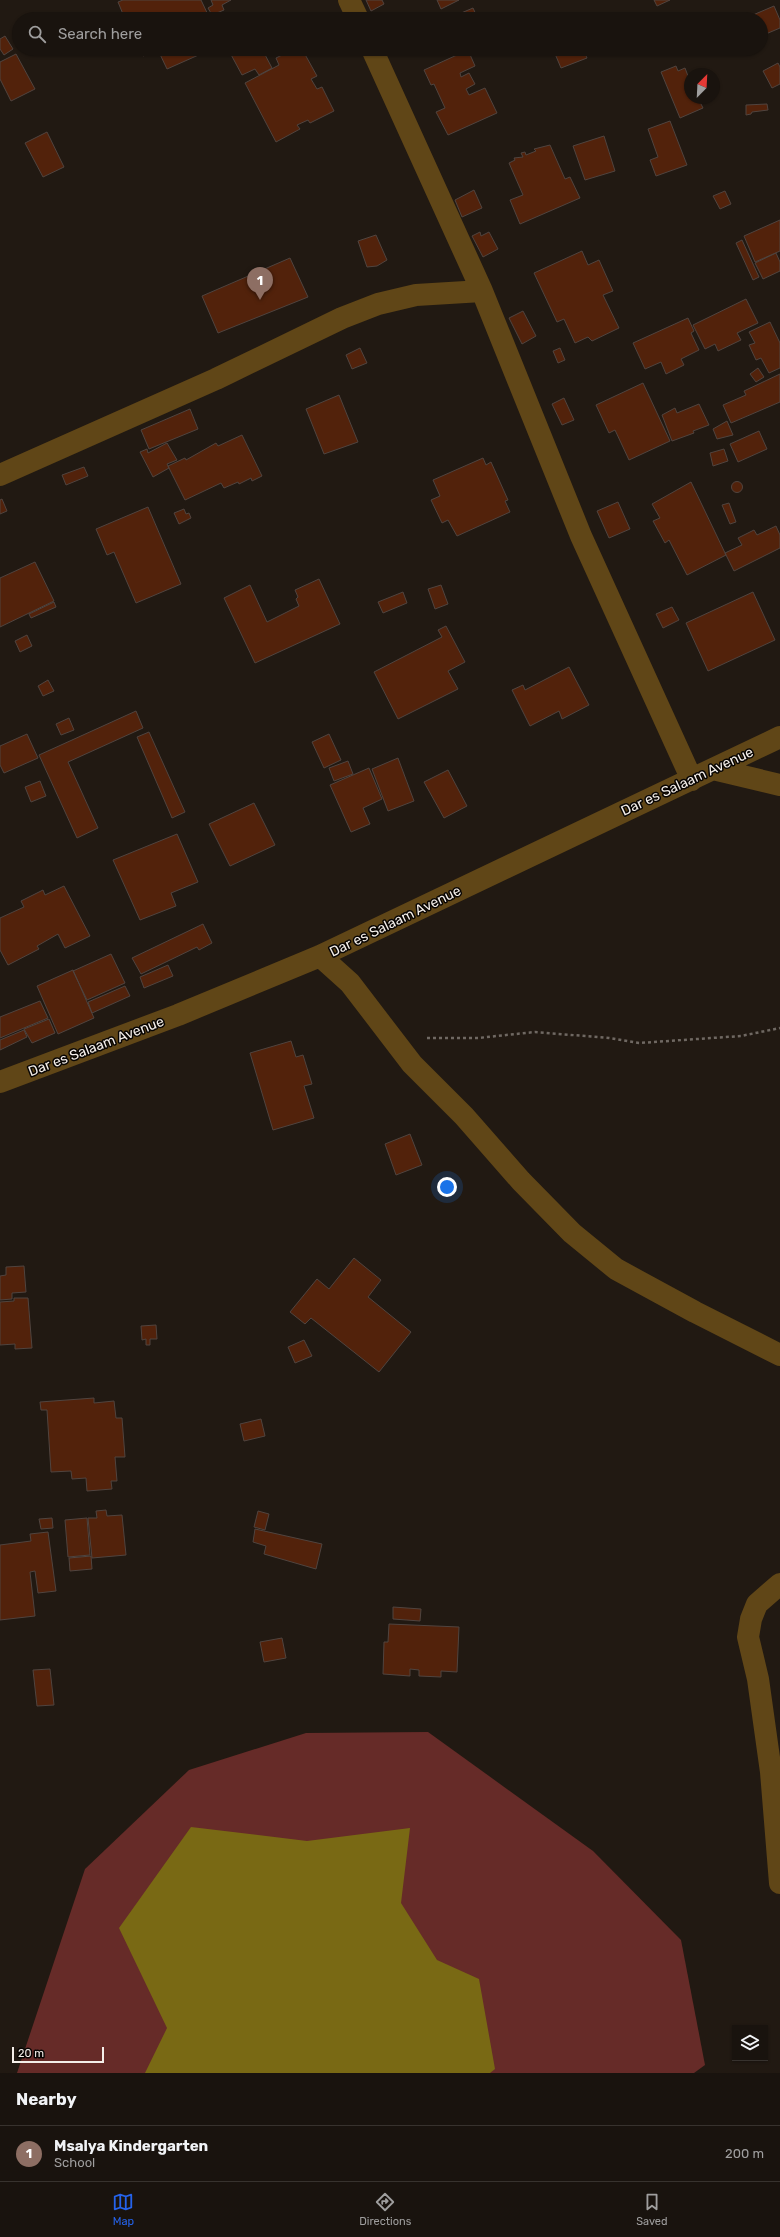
<!DOCTYPE html>
<style>
body{margin:0;font-family:Rubik,sans-serif;background:#221c17;color:#f1f3f6}
.controls{position:absolute;right:12px;bottom:12px;display:grid;overflow:hidden;border-radius:0px;box-shadow:0 1px 3px #0004}
.controls button{width:36px;height:36px;display:grid;place-items:center;padding:0;border:0;border-bottom:1px solid #37322e;background:#19130e;color:#f1f3f6;font:20px sans-serif}
.compass{position:absolute;left:684px;top:68px;width:36px;height:36px;border-radius:50%;background:#19130e;box-shadow:0 1px 3px #0004;rotate:24deg}
.scale{position:absolute;left:12px;bottom:10px;width:92px;box-sizing:border-box;padding-left:4px;border:2px solid #f5efea;border-top:0;font-size:11px;line-height:14px;white-space:nowrap;color:#f5efea;-webkit-text-stroke:3px #080503;paint-order:stroke}
.you{position:absolute;left:447px;top:1187px;width:14px;height:14px;margin:-10px;border:3px solid #fff;border-radius:50%;background:#1a73e8;box-shadow:0 0 0 6px #1a73e833}
.badge{display:grid;place-items:center;width:26px;height:26px;border-radius:50%;background:#2563eb;color:#fff;font-size:13px;font-weight:700}
.pin{position:absolute;translate:-50% -33px;filter:drop-shadow(0 1px 2px #0008)}
.pin::after{content:'';position:absolute;top:21px;width:14px;height:12px;background:inherit;clip-path:polygon(0 0,100% 0,50% 100%)}
.list{margin:0;padding:0;list-style:none}
h2{display:flex;justify-content:space-between;align-items:center;height:52px;margin:0;padding:0 16px;font-size:17px}
h2 small{font-size:13px;font-weight:400;color:#9f9e9e}
.list li{display:grid;grid-template-columns:26px 1fr auto;gap:12px;align-items:center;box-sizing:border-box;height:56px;padding:0 16px;border-top:1px solid #37322e}
.list b{display:block;font-size:15px;white-space:nowrap}
.list p{margin:0;font-size:13px;white-space:nowrap;color:#9f9e9e}
.list em{font-size:13px;font-style:normal;color:#9f9e9e}
.icon{flex:none;width:22px;height:22px;fill:none;stroke:currentColor;stroke-width:2;stroke-linecap:round;stroke-linejoin:round}
.map{position:relative;flex:none;width:780px;height:2073px;overflow:hidden}
.search{position:absolute;background:#19130e;box-shadow:0 1px 3px #0004;left:12px;right:12px;top:12px;height:44px;display:flex;align-items:center;gap:10px;box-sizing:border-box;padding:0 14px;border-radius:22px;color:#9f9e9e;font-size:15px}
.sheet{height:108px;background:#19130e}
nav{display:flex;justify-content:space-around;align-items:center;box-sizing:border-box;height:56px;border-top:1px solid #37322e;background:#19130e;font-size:11px;color:#9f9e9e}
nav a{display:grid;justify-items:center;gap:2px}
nav .on{color:#2563eb}
.map>svg:first-child{display:block}
.green{fill:#662b28}
.water{fill:#796914}
.building{fill:#52220b;stroke:#50443f}
.lines{fill:none;stroke-linecap:round;stroke-linejoin:round}
.path{stroke:#6f6862;stroke-width:2.5;stroke-dasharray:3 3;stroke-linecap:butt}
.minor{stroke:#604617;stroke-width:22}
.labels{text-anchor:middle;stroke-width:3;stroke-linejoin:round;paint-order:stroke}
.street-label{font-size:14px;fill:#f5efea;stroke:#080503}
</style>
<div class="map">
<svg width="780" height="2073" viewBox="0 0 780 2073">
<rect width="100%" height="100%" fill="#211912"/>
<!-- green -->
<path class="green" d="M428 1732 593 1851 681 1940 705 2065 694 2073H17L85 1869 189 1770 306 1733Z"/>
<!-- water -->
<path class="water" d="M191 1827 307 1841 410 1828 401 1903 437 1960 479 1979 495 2069 490 2073H145L167 2028 119 1928Z"/>
<!-- building -->
<path class="building" d="M123 0H201L210 19H125L118 2Z
M211 0H231L222 5 224 10 212 15 208 8 213 5Z
M366 0H382L384 4 371 11Z
M437 0H459L441 9Z
M654 0H670L657 6Z
M774 6 780 20V28L761 36V19L746 18Z
M473 8 478 19H447Z
M5 36 13 49 4 55 0 49V39Z
M139 49H212L167 69 158 50 143 56Z
M228 49H262L272 68 259 75 255 69 242 75Z
M294 49H302L317 76 311 79 317 89 322 87 334 111 310 123 308 120 297 125 300 129 276 142 245 83 279 65 276 58Z
M553 49H583L587 58 561 68Z
M468 50 475 66 460 73 461 77 469 73 475 84 466 89 469 95 485 88 497 113 448 135 436 112 445 108 434 84 431 85 424 70Z
M16 54 35 89 11 101 0 79V62Z
M778 63 780 67V84L772 88 763 71Z
M676 66 678 71 685 68 688 76 690 75V98H698L703 108 680 118 661 72Z
M767 104 768 110 752 112 751 114 746 115V105Z
M670 121 687 165 656 176 650 160 658 157 648 129Z
M47 132 64 167 43 177 25 143Z
M604 136 615 171 585 180 573 146Z
M550 145 565 179 570 177 580 198 520 224 510 200 523 195 509 163 515 160 514 158 523 157 521 153 525 152 526 155 536 151 534 149Z
M474 190 482 208 462 217 455 200Z
M725 191 731 204 720 209 713 196Z
M780 220V251L755 262 744 236Z
M480 232 481 236 489 232 498 249 483 257 472 236Z
M376 235 387 260 377 266 367 267 358 241Z
M742 240 759 277 753 280 736 243Z
M582 251 588 265 599 260 613 291 603 295 619 328 592 341 588 337 575 343 564 319 557 322 534 273Z
M776 253 780 262V271L763 279 755 263Z
M290 258 308 297 218 333 202 296Z
M746 299 758 323 737 333 741 340 718 351 715 344 705 349 693 325Z
M523 311 536 336 522 344 509 318Z
M688 318 694 331 691 333 699 350 681 359 684 365 666 374 661 362 645 369 633 343Z
M770 322 780 343V368L769 373 761 358 756 360 749 345 755 343 749 332Z
M360 348 367 363 352 369 346 355Z
M560 348 565 360 558 363 553 351Z
M758 368 764 377 756 382 750 374Z
M780 374V402L731 423 723 405 746 395 744 391Z
M643 383 670 441 629 460 615 430 609 433 596 405Z
M339 395 358 442 324 454 306 409Z
M564 398 574 420 562 425 552 404Z
M699 404 709 425 693 431 694 433 672 441 662 415 675 408 677 413Z
M190 409 198 429 149 449 141 430Z
M727 421 733 435 717 439 713 429Z
M759 431 767 449 738 462 730 444Z
M242 435 262 476 252 481 251 478 239 484 238 482 224 488 221 483 185 500 168 466 185 458 186 460 216 443 218 446Z
M167 443 177 460 167 464 169 468 153 477 140 452 147 449 148 453Z
M724 449 728 461 713 466 710 453Z
M483 458 486 465 491 462 508 500 505 501 510 512 457 536 448 520 442 523 431 500 440 496 433 480Z
M84 467 88 476 66 485 62 475Z
M731.5 487a5.5 5.5 0 1 1 11 0a5.5 5.5 0 1 1-11 0Z
M691 482 726 555 687 575 669 540 665 543 653 521 660 518 652 504Z
M2 499 7 511 0 514V500Z
M618 502 630 529 609 538 597 511Z
M729 503 736 522 730 524 722 505Z
M148 507 181 584 136 603 114 552 107 555 96 529Z
M184 509 186 514 189 513 191 518 179 524 174 513Z
M776 526 780 535V548L734 571 725 553 742 545 738 538 754 530 757 535Z
M35 562 54 601 0 627V578Z
M319 579 340 624 255 663 224 598 250 585 267 622 299 606 296 599 298 597 295 590Z
M441 585 448 604 435 609 428 589Z
M403 592 407 603 383 613 378 602Z
M753 592 775 640 708 671 686 623Z
M54 602 56 607 31 618 29 614Z
M672 607 679 620 663 628 656 614Z
M446 626 465 662 448 671 458 689 398 719 374 672 442 637 438 630Z
M27 635 32 646 20 652 15 641Z
M569 667 589 705 562 719 559 711 530 726 512 690 523 685 525 690Z
M48 680 54 691 43 696 38 686Z
M136 711 143 728 68 762 98 828 77 838 39 755Z
M69 718 74 730 61 735 56 724Z
M149 732 185 812 172 818 137 737Z
M27 734 38 758 4 773 0 765V746Z
M329 734 341 760 324 768 312 742Z
M398 758 414 801 388 811 372 769Z
M348 761 353 774 334 781 329 768Z
M369 768 382 799 363 808 370 824 351 832 330 785Z
M448 770 467 806 444 818 424 782Z
M40 781 46 796 31 802 25 787Z
M254 803 275 845 230 866 209 824Z
M177 834 198 882 171 893 176 906 140 920 113 860Z
M64 886 90 936 65 948 58 934 37 946 39 949 8 965 0 950V918L24 907 21 901 43 890 45 895Z
M203 924 212 943 199 950 197 947 141 974 132 958Z
M111 954 125 983 87 1000 73 971Z
M168 965 173 976 144 988 140 977Z
M73 970 94 1018 58 1034 37 986Z
M125 986 130 996 92 1013 88 1002Z
M40 1001 48 1018 0 1038V1017Z
M49 1019 55 1033 32 1043 24 1029Z
M24 1030 27 1037 0 1050V1040Z
M291 1041 296 1057 303 1055 312 1084 304 1086 314 1118 273 1130 250 1053Z
M410 1134 422 1165 396 1175 385 1144Z
M354 1258 381 1280 368 1297 411 1332 379 1372 311 1318 305 1324 290 1312 317 1279 329 1289Z
M24 1266 26 1292 12 1293V1299L0 1300V1276L6 1275V1267Z
M14 1298H28L32 1348 15 1349V1344L0 1345V1302L14 1301Z
M156 1325 157 1339H150V1345H146V1339L142 1340 141 1326Z
M304 1340 312 1356 295 1363 288 1347Z
M94 1398V1403L114 1401 116 1418H122L125 1457H115L117 1481H111L112 1489 87 1491 86 1478 72 1479 71 1471 51 1472 47 1410H41L40 1402Z
M261 1419 265 1436 244 1441 240 1424Z
M106 1510 107 1516 122 1515 126 1555 92 1558 88 1518H97L96 1511Z
M258 1511 269 1514 265 1530 254 1527Z
M52 1518 53 1528 41 1529 39 1519Z
M87 1518 90 1555 68 1557 65 1520Z
M255 1529 322 1544 316 1569 264 1554 266 1546 253 1542Z
M48 1532 56 1591 38 1593 35 1571 30 1572 35 1616 0 1620V1545L31 1541 30 1534Z
M91 1556 92 1569 70 1571 69 1558Z
M393 1607 421 1609 420 1621 393 1619Z
M389 1624 459 1627 457 1672 441 1671V1677L419 1676V1670L410 1669V1676L383 1674 384 1642H388Z
M282 1638 286 1658 264 1662 260 1642Z
M50 1669 54 1705 37 1706 33 1670Z"/>
<g class="lines">
<!-- path -->
<path class="path" d="M427 1038H478L535 1032 609 1038 639 1043 741 1036 780 1028"/>
<!-- minor -->
<path class="minor" d="M349 0 358 19
M372 49 482 291 581 536 692 780
M0 475 216 379 342 318 378 304 416 295 482 291
M713 769 780 785
M320 956 350 983 412 1064 464 1116 521 1181 572 1233 616 1269 695 1312 780 1355
M0 1082 178 1015 320 956 780 737
M780 1584 757 1604 751 1619 748 1637 758 1679 771 1772 780 1883"/>
</g>
<g class="labels">
<!-- street labels -->
<g class="street-label">
<text transform="translate(687 781) rotate(-25)" y="5">Dar es Salaam Avenue</text>
<text transform="translate(395 921) rotate(-26)" y="5">Dar es Salaam Avenue</text>
<text transform="translate(96 1046) rotate(-21)" y="5">Dar es Salaam Avenue</text>
</g>
</g>
</svg>
<div class="controls">
<button><svg class="icon" aria-label="layers" viewBox="0 0 24 24"><path d="M12 4l9 5-9 5-9-5zM3 14l9 5 9-5"/></svg></button>
</div>
<svg class="compass" viewBox="-18 -18 36 36"><path d="M0-13l5 13h-10z" fill="#e53935"/><path d="M0 13l5-13h-10z" fill="#9f9e9e"/></svg>
<div class="scale">20 m</div>
<div class="you"></div>
<div class="pin badge" style="left:260px;top:300px;background:#8d6e63">1</div>
<div class="search"><svg class="icon" aria-label="search" viewBox="0 0 24 24"><circle cx="10" cy="10" r="6"/><path d="M15 15l6 6"/></svg>Search here</div>
</div>
<section class="sheet">
<h2>Nearby<small></small></h2>
<ul class="list">
<li><span class="badge" style="background:#8d6e63">1</span><div><b>Msalya Kindergarten</b><p>School</p></div><em>200 m</em></li>
</ul>
</section>
<nav>
<a class="on"><svg class="icon" aria-label="map" viewBox="0 0 24 24"><path d="M3 6l6-2 6 2 6-2v14l-6 2-6-2-6 2zM9 4v14M15 6v14"/></svg>Map</a>
<a><svg class="icon" aria-label="directions" viewBox="0 0 24 24"><path d="M12 3l9 9-9 9-9-9zM9 14v-3h6M13 9l2 2-2 2"/></svg>Directions</a>
<a><svg class="icon" aria-label="saved" viewBox="0 0 24 24"><path d="M7 4h10v16l-5-4-5 4z"/></svg>Saved</a>
</nav>
